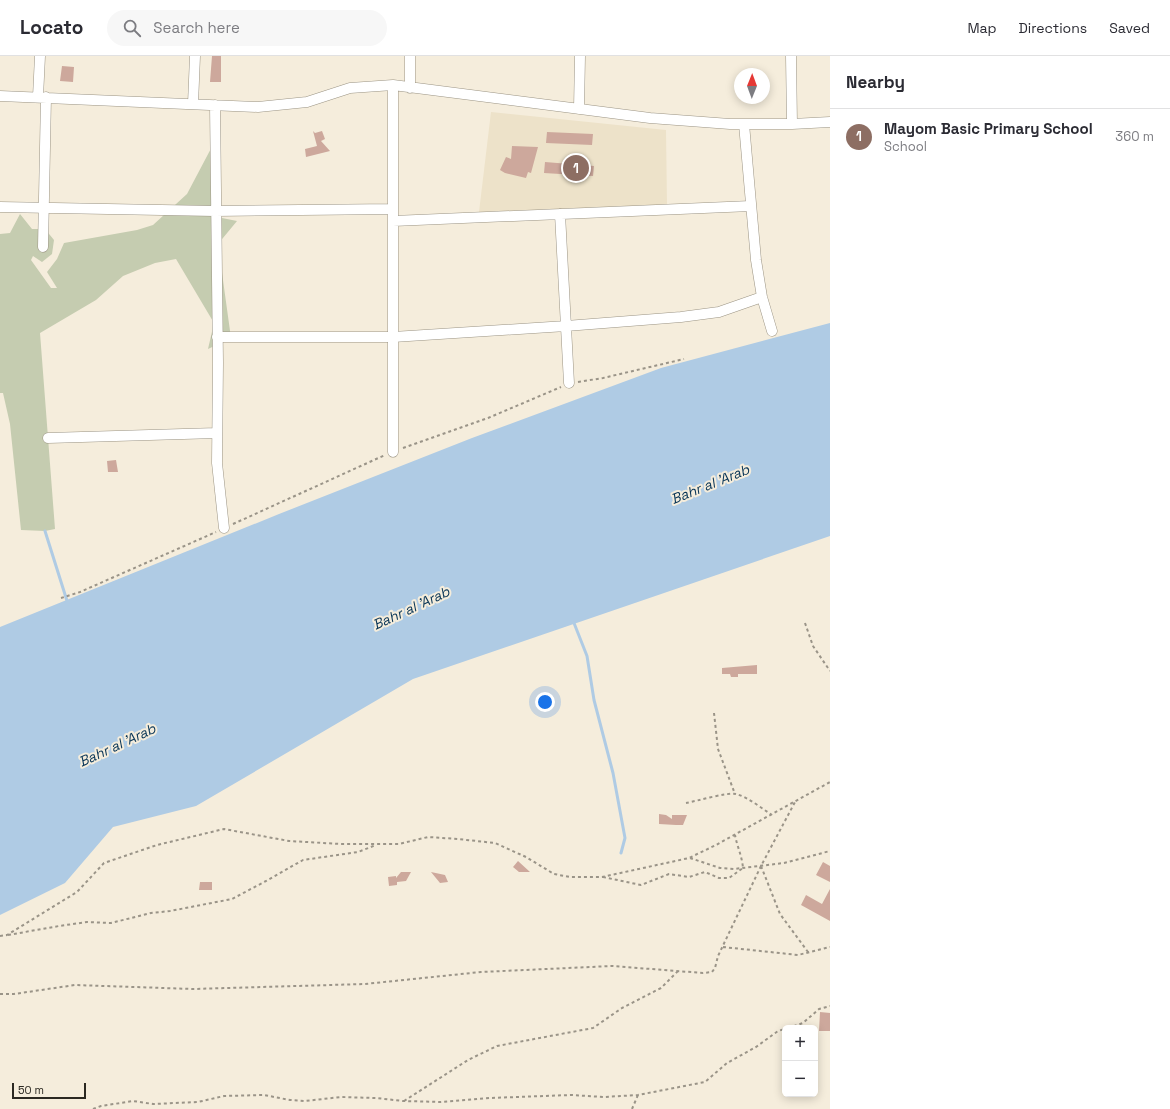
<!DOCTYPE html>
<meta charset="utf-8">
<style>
body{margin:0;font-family:"Space Grotesk",sans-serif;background:#f7f7f7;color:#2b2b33}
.controls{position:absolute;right:12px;bottom:12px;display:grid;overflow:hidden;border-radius:6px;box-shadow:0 2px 10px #0003}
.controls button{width:36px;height:36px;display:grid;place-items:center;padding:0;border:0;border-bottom:1px solid #e1e1e2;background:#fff;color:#2b2b33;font:20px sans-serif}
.compass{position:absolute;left:734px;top:12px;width:36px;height:36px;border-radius:50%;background:#fff;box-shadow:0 2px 10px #0003;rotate:1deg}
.scale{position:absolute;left:12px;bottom:10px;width:74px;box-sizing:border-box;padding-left:4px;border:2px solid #2b2821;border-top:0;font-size:11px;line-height:14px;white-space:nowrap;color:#2b2821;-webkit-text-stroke:3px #f5eddc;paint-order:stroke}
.you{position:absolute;left:545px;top:646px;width:14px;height:14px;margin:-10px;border:3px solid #fff;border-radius:50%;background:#1a73e8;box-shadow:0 0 0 6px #1a73e833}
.badge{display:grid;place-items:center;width:26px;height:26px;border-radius:50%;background:#0b8043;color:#fff;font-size:13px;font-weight:700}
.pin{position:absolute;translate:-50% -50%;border:2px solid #fff;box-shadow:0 1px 4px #0006}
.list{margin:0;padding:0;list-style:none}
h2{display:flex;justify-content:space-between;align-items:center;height:52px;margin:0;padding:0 16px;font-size:17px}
h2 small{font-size:13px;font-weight:400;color:#7c7c81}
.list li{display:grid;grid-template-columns:26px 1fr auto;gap:12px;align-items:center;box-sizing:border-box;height:56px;padding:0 16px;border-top:1px solid #e1e1e2}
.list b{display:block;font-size:15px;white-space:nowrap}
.list p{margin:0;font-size:13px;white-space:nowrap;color:#7c7c81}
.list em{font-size:13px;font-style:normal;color:#7c7c81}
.icon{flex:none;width:22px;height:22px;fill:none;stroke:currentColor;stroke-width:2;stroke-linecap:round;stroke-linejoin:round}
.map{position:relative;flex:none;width:830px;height:1053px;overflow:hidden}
header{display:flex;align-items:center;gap:24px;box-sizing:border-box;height:56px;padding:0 20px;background:#fff;border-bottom:1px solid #e1e1e2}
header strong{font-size:19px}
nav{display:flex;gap:22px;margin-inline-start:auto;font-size:14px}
.search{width:280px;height:36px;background:#f7f7f7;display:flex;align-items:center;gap:10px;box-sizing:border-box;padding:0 14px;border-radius:22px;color:#7c7c81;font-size:15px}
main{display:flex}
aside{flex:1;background:#fff}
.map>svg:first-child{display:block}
.built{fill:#ede2c9}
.green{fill:#c5ccb0}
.water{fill:#afcbe4}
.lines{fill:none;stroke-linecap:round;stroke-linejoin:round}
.stream{stroke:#afcbe4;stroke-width:3}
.building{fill:#cda89c}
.minor-casing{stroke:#9b9484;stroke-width:11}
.path{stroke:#9a9488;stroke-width:2;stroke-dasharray:3 3;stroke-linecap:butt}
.minor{stroke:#fff;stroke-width:10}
.labels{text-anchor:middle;stroke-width:4;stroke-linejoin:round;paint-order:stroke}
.water-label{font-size:14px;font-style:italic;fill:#073456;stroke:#f5eddc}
</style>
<header>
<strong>Locato</strong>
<div class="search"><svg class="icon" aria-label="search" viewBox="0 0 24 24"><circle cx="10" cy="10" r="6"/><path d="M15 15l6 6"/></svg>Search here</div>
<nav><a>Map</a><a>Directions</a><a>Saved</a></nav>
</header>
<main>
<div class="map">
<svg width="830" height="1053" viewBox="0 0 830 1053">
<rect width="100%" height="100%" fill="#f5eddc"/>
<!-- built -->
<path class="built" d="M491 56 666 74 667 149 479 156Z"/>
<!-- green -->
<path class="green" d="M216 83 221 125 217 161 237 165 218 188 231 282 208 293 214 267 176 203 155 207 123 220 96 244 40 277 55 473 45 475 21 474 10 368 3 337H0V178L10 177 20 158 32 173H45L54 184 52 198 42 206 33 200 31 204 51 232H57L47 216 57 203 64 187 137 174 153 169 187 138Z"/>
<!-- water -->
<path class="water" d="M830 267V480L413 623 196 750 113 771 65 827 0 859V571L279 458 472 382 661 312Z"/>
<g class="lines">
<!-- stream -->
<path class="stream" d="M45 475 68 548
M574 567 587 600 594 644 613 717 625 782 621 797"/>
</g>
<!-- building -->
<path class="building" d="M212 0H221V26H210Z
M62 10 74 11 73 26 60 25Z
M313 75 315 77 322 75 325 83 321 85 330 95 306 101 305 93 317 90Z
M547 76 593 78 592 89 546 87Z
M512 90 538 91 531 117 528 116 526 122 505 117 500 114 506 101 511 103Z
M545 106 594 110 593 120 544 117Z
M116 404 118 416H108L107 405Z
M757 609V618H738V621H731L730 618H722V612Z
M659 758 666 759 672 763V759H687L683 769H676L659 768Z
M518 805 530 816H519L513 811Z
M823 806 830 810V826L816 819Z
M401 816H411L406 825 397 826V829L389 830 388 821 396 820V822Z
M431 816 445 819 448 826 440 827Z
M200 826H212V834H199Z
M830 833V865L801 849 806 839 822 848Z
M820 956 830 957V975H819Z"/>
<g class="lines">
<!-- minor casing -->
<g class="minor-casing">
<path id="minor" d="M410 0V32
M791 0 792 68 830 66
M393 29V396
M0 40 258 51 307 46 350 32 393 29 650 62 730 68H792
M38 41 40 0
M193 48 195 0
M215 49 218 307 217 407 224 472
M579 53 580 0
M744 68 756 204 762 241 772 275
M0 151 215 155 393 153
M560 158 569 327
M393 165 751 150
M43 191 46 41
M217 281H393L566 270 681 261 719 256 762 241
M48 382 217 377"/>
</g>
<!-- path -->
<path class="path" d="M578 326 603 322 684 303
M403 392 488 362 561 331
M233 468 385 399
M61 542 80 536 216 476
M805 567 813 590 830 615
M714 657 718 693 735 738
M686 747C697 745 727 736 736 738 748 741 761 752 772 759
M690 802 720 812 734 813 784 807 830 795
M761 810 780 858 808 896
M603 821 641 829 669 818 689 821 705 816 719 822H729L743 812C742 800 737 790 735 779
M8 879 59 870 87 866 111 867 151 857 170 855 232 843 266 825 303 804 358 796 376 789
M0 880 7 879 77 836 104 807 157 789 224 773 289 785 341 788H399L428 781 458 783 495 787 526 801 554 818 570 821H602L689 802 716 789 830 726
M723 891 798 899 830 891
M0 938H14L75 929 193 933 365 928 481 916 612 910 703 917 712 916 715 912 718 900 761 810 795 746
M788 972 803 967 819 953 830 950
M404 1045 468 1004 497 990 593 972 622 952 661 932 678 915
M93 1053 101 1050 133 1045 153 1048 198 1046 224 1040 264 1039 290 1044 305 1045 341 1041 376 1042 403 1045 441 1046 490 1042 571 1039 604 1041 638 1039 705 1026 727 1007 756 991 778 975 785 973
M632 1053 638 1039"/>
<!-- minor -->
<use href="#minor" class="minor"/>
</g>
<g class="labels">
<!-- water labels -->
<g class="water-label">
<text transform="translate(710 428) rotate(-22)" y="5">Bahr al 'Arab</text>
<text transform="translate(411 552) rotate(-25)" y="5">Bahr al 'Arab</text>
<text transform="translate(117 689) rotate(-25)" y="5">Bahr al 'Arab</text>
</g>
</g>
</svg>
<div class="controls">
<button>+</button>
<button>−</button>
</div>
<svg class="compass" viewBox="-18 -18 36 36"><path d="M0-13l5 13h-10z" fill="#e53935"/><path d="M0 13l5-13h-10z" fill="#7c7c81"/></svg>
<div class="scale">50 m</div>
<div class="you"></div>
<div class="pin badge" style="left:576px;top:112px;background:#8d6e63">1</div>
</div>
<aside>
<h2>Nearby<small></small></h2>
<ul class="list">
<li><span class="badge" style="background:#8d6e63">1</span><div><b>Mayom Basic Primary School</b><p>School</p></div><em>360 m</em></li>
</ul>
</aside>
</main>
